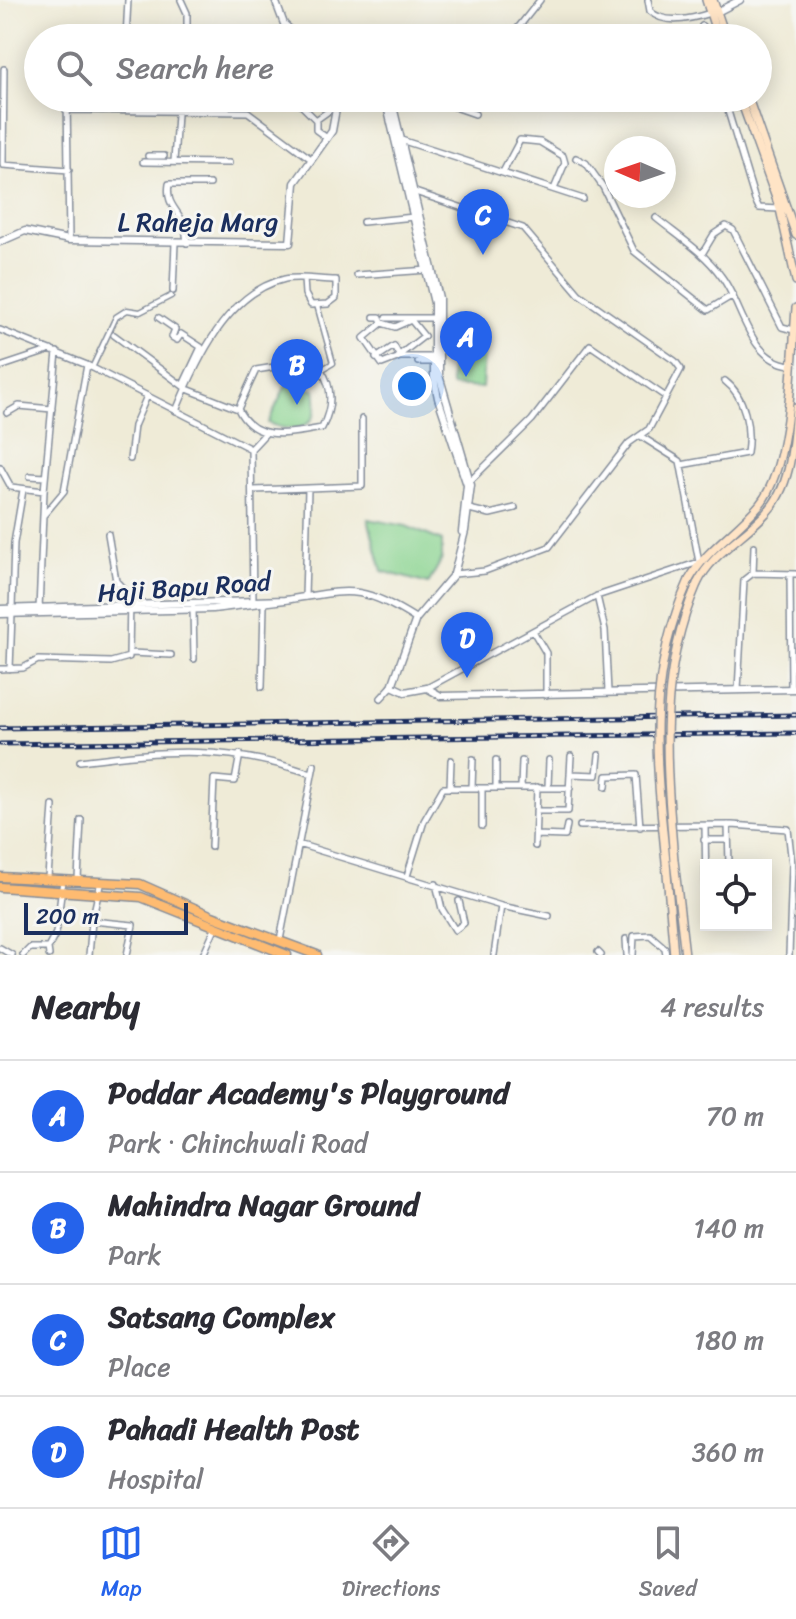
<!DOCTYPE html>
<meta charset="utf-8">
<style>
body{margin:0;font-family:Sriracha,sans-serif;background:#f7f7f7;color:#2b2b33}
.controls{position:absolute;right:24px;bottom:24px;display:grid;overflow:hidden;border-radius:0px;box-shadow:0 4px 20px #0003}
.controls button{width:72px;height:72px;display:grid;place-items:center;padding:0;border:0;border-bottom:2px solid #e1e1e2;background:#fff;color:#2b2b33;font:40px sans-serif}
.compass{position:absolute;left:604px;top:136px;width:72px;height:72px;border-radius:50%;background:#fff;box-shadow:0 4px 20px #0003;rotate:272deg}
.scale{position:absolute;left:24px;bottom:20px;width:164px;box-sizing:border-box;padding-left:8px;border:4px solid #1b2f5e;border-top:0;font-size:22px;line-height:28px;white-space:nowrap;color:#1b2f5e;-webkit-text-stroke:6px #f6f6f2;paint-order:stroke}
.you{position:absolute;left:412px;top:386px;width:28px;height:28px;margin:-20px;border:6px solid #fff;border-radius:50%;background:#1a73e8;box-shadow:0 0 0 12px #1a73e833}
.badge{display:grid;place-items:center;width:52px;height:52px;border-radius:50%;background:#2563eb;color:#fff;font-size:26px;font-weight:700}
.pin{position:absolute;translate:-50% -66px;filter:drop-shadow(0 2px 4px #0008)}
.pin::after{content:'';position:absolute;top:42px;width:28px;height:24px;background:inherit;clip-path:polygon(0 0,100% 0,50% 100%)}
.list{margin:0;padding:0;list-style:none}
h2{display:flex;justify-content:space-between;align-items:center;height:104px;margin:0;padding:0 32px;font-size:34px}
h2 small{font-size:26px;font-weight:400;color:#7c7c81}
.list li{display:grid;grid-template-columns:52px 1fr auto;gap:24px;align-items:center;box-sizing:border-box;height:112px;padding:0 32px;border-top:2px solid #e1e1e2}
.list b{display:block;font-size:30px;white-space:nowrap}
.list p{margin:0;font-size:26px;white-space:nowrap;color:#7c7c81}
.list em{font-size:26px;font-style:normal;color:#7c7c81}
.icon{flex:none;width:44px;height:44px;fill:none;stroke:currentColor;stroke-width:2;stroke-linecap:round;stroke-linejoin:round}
.map{position:relative;flex:none;width:796px;height:955px;overflow:hidden}
.search{position:absolute;background:#fff;box-shadow:0 4px 20px #0003;left:24px;right:24px;top:24px;height:88px;display:flex;align-items:center;gap:20px;box-sizing:border-box;padding:0 28px;border-radius:44px;color:#7c7c81;font-size:30px}
.sheet{height:552px;background:#fff}
nav{display:flex;justify-content:space-around;align-items:center;box-sizing:border-box;height:112px;border-top:2px solid #e1e1e2;background:#fff;font-size:22px;color:#7c7c81}
nav a{display:grid;justify-items:center;gap:4px}
nav .on{color:#2563eb}
.map>svg:first-child{display:block}
.green{fill:#8bd491;stroke:#538278;stroke-width:2}
.lines{fill:none;stroke-linecap:round;stroke-linejoin:round}
.pedestrian-casing{stroke:#858d9a;stroke-width:7}
.minor-casing{stroke:#858d9a;stroke-width:8}
.tertiary-casing{stroke:#858d9a;stroke-width:9}
.secondary-casing{stroke:#858d9a;stroke-width:10}
.primary-casing{stroke:#858d9a;stroke-width:11}
.pedestrian{stroke:#fff;stroke-width:4}
.minor{stroke:#fff;stroke-width:5}
.tertiary{stroke:#fff;stroke-width:6}
.secondary{stroke:#ffe4c6;stroke-width:7}
.primary{stroke:#febb71;stroke-width:8}
.rail-casing{stroke:#1b2f5e;stroke-width:5}
.rail{stroke:#f6f6f2;stroke-width:2;stroke-dasharray:6;stroke-linecap:butt}
.secondary-bridge-casing{stroke:#858d9a;stroke-width:10;stroke-linecap:butt}
.secondary-bridge{stroke:#ffe4c6;stroke-width:7}
.labels{text-anchor:middle;stroke-width:6;stroke-linejoin:round;paint-order:stroke}
.street-label{font-size:26px;fill:#1b2f5e;stroke:#f6f6f2}
</style>
<div class="map">
<svg width="796" height="955" viewBox="0 0 796 955">
<rect width="100%" height="100%" fill="#f6f6f2"/>
<filter id="ink" filterUnits="userSpaceOnUse"><feTurbulence type="fractalNoise" baseFrequency=".0125" numOctaves="2"/><feDisplacementMap in="SourceGraphic" scale="16" xChannelSelector="R" yChannelSelector="G"/><feConvolveMatrix kernelMatrix="1 2 1 2 8 2 1 2 1" color-interpolation-filters="sRGB"/></filter>
<filter id="wash" filterUnits="userSpaceOnUse"><feTurbulence type="fractalNoise" baseFrequency=".006" numOctaves="4" result="noise"/><feDisplacementMap in="SourceGraphic" scale="32" xChannelSelector="R" yChannelSelector="G"/><feGaussianBlur stdDeviation="1.8" result="paint"/><feColorMatrix in="noise" values="0 0 0 0 0 0 0 0 0 0 0 0 0 0 0 0 0 1.4 0 .05"/><feComposite in="paint" operator="in"/></filter>
<g filter="url(#wash)">
<rect width="100%" height="100%" fill="#efebd7"/>
<!-- green -->
<path class="green" d="M467 348 484 351 482 388 451 386 450 352Z
M286 385 315 390C322 426 299 436 268 423Z
M368 519 406 526 442 541V559L428 584 382 571Z"/>
</g>
<g filter="url(#ink)">
<g class="lines">
<!-- pedestrian casing -->
<g class="pedestrian-casing">
<path id="pedestrian" d="M317 305 333 363 321 370
M92 368 116 317 127 310 140 312 171 296"/>
</g>
<!-- minor casing -->
<g class="minor-casing">
<path id="minor" d="M181 0 187 13V38
M648 0 650 11C664 25 692 19 710 13
M702 26 710 38
M158 33 159 38
M126 38 128 0
M503 38 514 33 540 0
M4 69 3 165 69 170
M67 98 69 240
M301 98 302 106 316 120 330 110 331 105
M429 98 475 114
M724 98 755 200 759 208 780 209
M66 110 248 112 311 159
M98 110 104 98
M147 111 148 98
M316 120V130L327 138
M401 140 583 199
M148 156H164
M576 158 586 163 603 187 634 251 708 310 733 295
M143 162 229 163
M174 162 178 98
M503 172 520 140 540 142 563 156 565 163 554 189
M412 191 523 228 579 294 675 361 681 369 649 429 629 443 549 547 485 571 454 574
M656 218C678 236 704 252 721 276 743 304 748 361 791 365
M363 222 414 217
M187 243C186 237 186 227 183 222 175 207 166 203 169 184H210
M702 254 714 234 726 226 733 230 782 327 794 330
M357 275 428 270
M173 291 175 243
M374 317H380L382 323
M159 318 175 329 172 337 177 340 181 334 201 347 183 385
M386 318H437
M0 330 87 365 251 449 253 601
M114 335 187 389 238 409
M402 353 424 336 411 320 395 327 382 323 364 338 382 364 400 357H437
M376 358 394 346 400 357
M418 362H437
M293 364 321 370C334 389 332 408 322 428 291 433 255 444 238 409L256 370Z
M0 367 51 350
M176 411C196 362 227 292 285 279 300 276 320 280 336 280V298L328 304 311 305 305 294 304 279
M7 413 19 406 52 409
M251 449 265 434
M130 459 134 426 147 396
M681 465 747 453C751 428 745 396 725 381
M0 467 11 487 44 491
M30 476 45 477
M467 484 532 420 590 345 666 397
M254 490 362 486V419
M465 508 490 514 515 508
M43 516 64 491 87 365
M753 573 754 546
M790 574 791 689
M597 596 605 630 608 692
M305 597 308 489
M193 608 194 659
M12 609 14 543 23 490
M39 609 44 491 57 352
M533 631 546 653V695
M131 653 171 655
M0 669 23 668 38 660 111 662 129 657 130 596 116 581 108 534
M10 669 12 614
M262 687 264 605
M427 688 597 596 699 562 680 461 642 437
M738 690 744 580 753 573 796 574
M381 698 392 686
M80 761C169 750 226 745 312 774
M571 774 597 775 599 755
M521 787 522 761
M548 787 549 760
M606 787 607 776 636 775 640 827
M450 788 451 760
M472 788 473 759
M496 788V760
M536 811H568L571 756
M728 825 729 865
M482 826V788
M580 826 732 825 788 829 792 864 789 955
M705 826 706 890
M536 835 565 836 567 825
M704 840H728
M298 844 501 906 549 916
M535 846 537 787
M211 847 214 779 235 781 240 754
M407 876 424 821 443 788H570
M48 877 53 806
M78 879 81 820
M436 884 442 909 455 930 464 923 459 901
M92 921 133 925 127 955
M626 939 627 955
M280 940 314 765
M0 948 12 955
M598 952 601 955
M23 955 30 948H48
M49 955 48 948 56 933 63 880
M89 955 92 921 101 881
M203 955 215 928
M494 955 501 906
M633 955 634 936 650 935 665 948 666 955"/>
</g>
<!-- tertiary casing -->
<g class="tertiary-casing">
<path id="tertiary" d="M275 0 284 24 299 38
M717 12 740 0
M385 98 434 303V378L438 398 467 485 462 532
M391 98 439 298V375L471 485 465 531 454 574 416 619 392 686 405 692 427 688 441 696 796 689
M0 242 25 231 69 240 290 243 295 183 332 131 338 98
M285 600C348 591 358 582 416 619
M0 609 285 600 213 609 0 614"/>
</g>
<!-- secondary casing -->
<g class="secondary-casing">
<path id="secondary" d="M706 0 718 38
M713 0 726 38
M740 98 780 209 796 281
M748 98 796 235
M689 580C707 548 737 532 760 504 791 466 792 359 796 308
M697 584C712 553 743 538 766 513 792 486 793 443 796 408
M674 860 685 955
M666 862 674 955"/>
</g>
<!-- primary casing -->
<g class="primary-casing">
<path id="primary" d="M0 877 140 884 212 916 317 955
M0 887 141 897 287 955"/>
</g>
<!-- pedestrian -->
<use href="#pedestrian" class="pedestrian"/>
<!-- minor -->
<use href="#minor" class="minor"/>
<!-- tertiary -->
<use href="#tertiary" class="tertiary"/>
<!-- secondary -->
<use href="#secondary" class="secondary"/>
<!-- primary -->
<use href="#primary" class="primary"/>
<!-- rail casing -->
<g class="rail-casing">
<path id="rail" d="M0 728 796 715
M0 744 796 733"/>
</g>
<!-- rail -->
<use href="#rail" class="rail"/>
<!-- secondary-bridge casing -->
<g class="secondary-bridge-casing">
<path id="secondary-bridge" d="M674 860C666 762 657 676 697 584
M666 862C656 760 645 677 689 580"/>
</g>
<!-- secondary-bridge -->
<use href="#secondary-bridge" class="secondary-bridge"/>
</g>
</g>
<g class="labels">
<!-- street labels -->
<g class="street-label">
<text x="198" y="231">L Raheja Marg</text>
<text transform="translate(184 587) rotate(-4)" y="9">Haji Bapu Road</text>
</g>
</g>
</svg>
<div class="controls">
<button><svg class="icon" aria-label="locate" viewBox="0 0 24 24"><circle cx="12" cy="12" r="6"/><path d="M12 2v4M12 18v4M2 12h4M18 12h4"/></svg></button>
</div>
<svg class="compass" viewBox="-18 -18 36 36"><path d="M0-13l5 13h-10z" fill="#e53935"/><path d="M0 13l5-13h-10z" fill="#7c7c81"/></svg>
<div class="scale">200 m</div>
<div class="you"></div>
<div class="pin badge" style="left:466px;top:377px">A</div>
<div class="pin badge" style="left:297px;top:405px">B</div>
<div class="pin badge" style="left:483px;top:255px">C</div>
<div class="pin badge" style="left:467px;top:678px">D</div>
<div class="search"><svg class="icon" aria-label="search" viewBox="0 0 24 24"><circle cx="10" cy="10" r="6"/><path d="M15 15l6 6"/></svg>Search here</div>
</div>
<section class="sheet">
<h2>Nearby<small>4 results</small></h2>
<ul class="list">
<li><span class="badge">A</span><div><b>Poddar Academy's Playground</b><p>Park · Chinchwali Road</p></div><em>70 m</em></li>
<li><span class="badge">B</span><div><b>Mahindra Nagar Ground</b><p>Park</p></div><em>140 m</em></li>
<li><span class="badge">C</span><div><b>Satsang Complex</b><p>Place</p></div><em>180 m</em></li>
<li><span class="badge">D</span><div><b>Pahadi Health Post</b><p>Hospital</p></div><em>360 m</em></li>
</ul>
</section>
<nav>
<a class="on"><svg class="icon" aria-label="map" viewBox="0 0 24 24"><path d="M3 6l6-2 6 2 6-2v14l-6 2-6-2-6 2zM9 4v14M15 6v14"/></svg>Map</a>
<a><svg class="icon" aria-label="directions" viewBox="0 0 24 24"><path d="M12 3l9 9-9 9-9-9zM9 14v-3h6M13 9l2 2-2 2"/></svg>Directions</a>
<a><svg class="icon" aria-label="saved" viewBox="0 0 24 24"><path d="M7 4h10v16l-5-4-5 4z"/></svg>Saved</a>
</nav>
